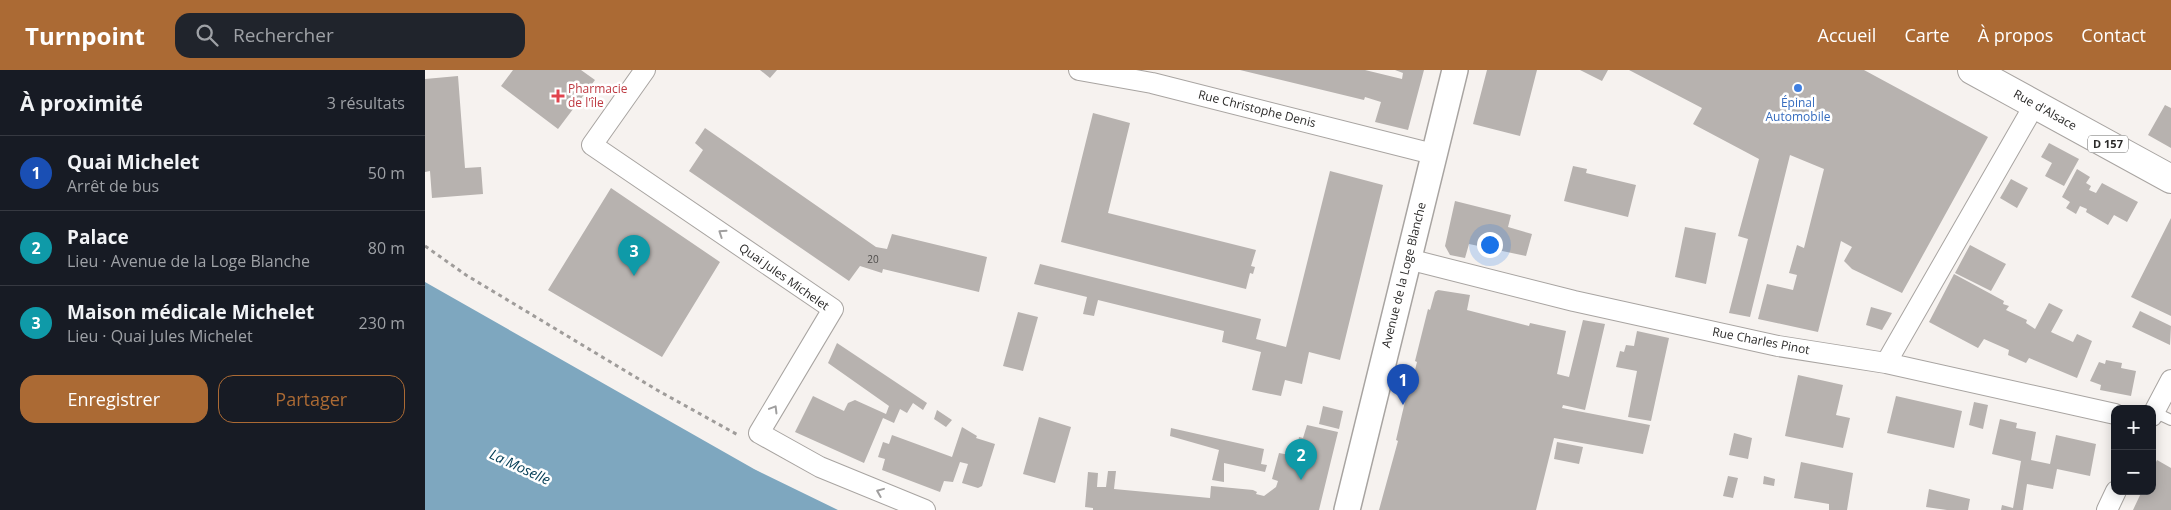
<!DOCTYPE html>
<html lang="fr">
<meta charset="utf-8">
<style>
body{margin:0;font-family:"Open Sans",sans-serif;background:#20242c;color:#f1f3f6}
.controls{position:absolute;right:15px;bottom:15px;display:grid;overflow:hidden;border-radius:10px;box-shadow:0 2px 12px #0003}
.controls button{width:45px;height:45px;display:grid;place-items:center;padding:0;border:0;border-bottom:1px solid #363941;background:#171b24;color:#f1f3f6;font:25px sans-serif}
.you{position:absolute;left:1064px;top:174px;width:18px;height:18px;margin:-12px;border:4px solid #fff;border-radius:50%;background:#1a73e8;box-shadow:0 0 0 8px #1a73e833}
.badge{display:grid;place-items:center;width:32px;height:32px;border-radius:50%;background:#ab6a34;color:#fff;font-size:16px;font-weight:700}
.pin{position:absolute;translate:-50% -41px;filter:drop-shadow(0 1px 2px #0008)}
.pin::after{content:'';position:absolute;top:26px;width:18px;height:15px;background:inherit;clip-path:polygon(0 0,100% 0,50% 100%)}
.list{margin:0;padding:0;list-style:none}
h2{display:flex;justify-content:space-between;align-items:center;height:65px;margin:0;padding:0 20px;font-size:21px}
h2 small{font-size:16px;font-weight:400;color:#9ea1a6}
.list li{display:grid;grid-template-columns:32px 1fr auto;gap:15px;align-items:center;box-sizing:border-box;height:75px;padding:0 20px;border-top:1px solid #363941}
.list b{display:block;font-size:19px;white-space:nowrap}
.list p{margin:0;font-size:16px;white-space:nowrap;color:#9ea1a6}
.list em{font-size:16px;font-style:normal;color:#9ea1a6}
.actions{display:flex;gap:10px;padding:15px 20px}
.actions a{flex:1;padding:11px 0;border:1px solid #ab6a34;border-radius:15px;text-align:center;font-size:18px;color:#ab6a34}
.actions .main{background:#ab6a34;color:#fff}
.icon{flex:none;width:28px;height:28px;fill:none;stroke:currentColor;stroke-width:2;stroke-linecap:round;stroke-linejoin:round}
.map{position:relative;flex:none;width:1746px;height:440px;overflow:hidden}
header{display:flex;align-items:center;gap:30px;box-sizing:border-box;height:70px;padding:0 25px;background:#ab6a34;color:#fff}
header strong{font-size:24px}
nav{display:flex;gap:28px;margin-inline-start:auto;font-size:18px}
.search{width:350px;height:45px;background:#20242c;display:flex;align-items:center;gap:12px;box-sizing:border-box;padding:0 18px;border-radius:15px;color:#9ea1a6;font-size:19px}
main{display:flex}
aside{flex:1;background:#171b24}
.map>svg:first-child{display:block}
.water{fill:#7ea7bf}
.building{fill:#b7b2af}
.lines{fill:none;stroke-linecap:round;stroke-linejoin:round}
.service-casing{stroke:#a8a4a1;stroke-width:12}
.minor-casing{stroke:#a8a4a1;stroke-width:22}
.tertiary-casing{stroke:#a8a4a1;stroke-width:28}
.primary-casing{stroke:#a8a4a1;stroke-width:30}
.path{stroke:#9f9c9a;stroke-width:3;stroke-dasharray:4 4;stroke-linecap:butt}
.service{stroke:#fff;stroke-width:10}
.minor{stroke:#fff;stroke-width:20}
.tertiary{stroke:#fff;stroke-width:25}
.primary{stroke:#fff;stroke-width:28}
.oneway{stroke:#a09f9f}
.shop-dot{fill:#3f7fe0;stroke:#fff;stroke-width:2}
.health-dot{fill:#e0444e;stroke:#fff;stroke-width:2}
.labels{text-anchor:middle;stroke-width:5;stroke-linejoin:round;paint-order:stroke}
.number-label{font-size:10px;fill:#4e4c4a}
.shield{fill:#fff;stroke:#6b6a69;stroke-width:1}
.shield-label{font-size:11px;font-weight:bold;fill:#2b2a29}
.health-label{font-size:12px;fill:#be3a42;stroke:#fff;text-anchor:start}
.shop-label{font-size:12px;fill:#366cbe;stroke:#fff}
.street-label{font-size:12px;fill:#2b2a29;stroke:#fff}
.water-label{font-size:14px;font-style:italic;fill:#074058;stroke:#fff}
</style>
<header>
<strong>Turnpoint</strong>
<div class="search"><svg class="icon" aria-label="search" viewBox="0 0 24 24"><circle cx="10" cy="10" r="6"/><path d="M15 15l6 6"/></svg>Rechercher</div>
<nav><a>Accueil</a><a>Carte</a><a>À propos</a><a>Contact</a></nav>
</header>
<main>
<aside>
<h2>À proximité<small>3 résultats</small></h2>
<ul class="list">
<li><span class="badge" style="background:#1a4fb4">1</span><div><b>Quai Michelet</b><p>Arrêt de bus</p></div><em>50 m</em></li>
<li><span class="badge" style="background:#0f9aa8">2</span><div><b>Palace</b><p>Lieu · Avenue de la Loge Blanche</p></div><em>80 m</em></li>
<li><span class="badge" style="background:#0f9aa8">3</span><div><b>Maison médicale Michelet</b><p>Lieu · Quai Jules Michelet</p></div><em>230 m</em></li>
</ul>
<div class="actions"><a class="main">Enregistrer</a><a>Partager</a></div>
</aside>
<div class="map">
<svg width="1746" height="440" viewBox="0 0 1746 440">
<rect width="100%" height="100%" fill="#f6f2ef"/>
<!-- water -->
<path class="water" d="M0 212 329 399 413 440H0Z"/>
<!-- building -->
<path class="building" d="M88 0H156L170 10 133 59 76 16Z
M335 0H352L345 8Z
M815 0H940L977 9 978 3 970 0H999L983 60 950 52 956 32 940 27 939 30Z
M1062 0H1112L1095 66 1048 54Z
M1155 0H1183L1177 11Z
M1204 0H1439L1563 67 1477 223 1427 199 1419 191 1427 177 1416 171 1393 262 1333 249 1342 214 1368 220 1372 205 1364 203 1372 175 1379 178 1399 99 1365 85 1325 247 1304 243 1323 169 1313 166 1334 89 1268 54 1277 38Z
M33 6 40 98 56 97 58 124 7 128 5 101 0 102V9Z
M1740 35 1746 38V78L1723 65Z
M668 43 705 53 683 143 831 180 826 196 830 197 828 204 825 203 821 219 636 172Z
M280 58 451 177 462 179 467 164 562 187 554 222 458 199 457 203 435 196 424 211 264 101 278 80 270 73Z
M1624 73 1654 89 1639 116 1620 106 1627 93 1616 87Z
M1148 96 1162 99 1161 103 1211 115 1203 147 1139 131Z
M1652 99 1665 107 1661 113 1666 116 1664 120 1671 123 1677 113 1713 132 1702 152 1689 145 1683 155 1661 142 1662 139 1655 136 1651 144 1641 138 1645 132 1637 127Z
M905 101 958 115 915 290 884 282 877 314 860 310 856 326 827 320 836 282 797 272 799 261 673 230 669 246 658 244 662 227 609 214 615 194 836 249 831 269 861 277Z
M1586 109 1603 118 1592 138 1575 128Z
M186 118 295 192 237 287 123 220Z
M1030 131 1086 145 1083 157 1107 164 1101 186 1044 174 1040 188 1025 185 1020 176Z
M1746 148V246L1706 227Z
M1260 157 1291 163 1281 214 1250 207Z
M1545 175 1581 194 1566 221 1530 203Z
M1529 204 1579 231 1578 234 1584 236 1581 240 1602 250 1601 253 1610 259 1624 233 1638 240 1626 262 1648 272 1652 264 1667 271 1652 308 1604 288 1601 293 1583 285 1584 280 1559 269 1553 278 1504 252Z
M1013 220 1045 225 1042 240 1104 256 1105 253 1141 261 1132 304 1144 307 1158 250 1180 254 1160 340 1138 335 1137 338 1225 355 1218 384 1129 368 1111 440H954L973 371 971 370 982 323 984 324 992 292 990 291 1003 239 1005 240 1010 222Z
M1446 237 1467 243 1457 260 1441 255Z
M1715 241 1746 256 1745 275 1707 257Z
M593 242 613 247 598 301 578 296Z
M1212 261 1244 268 1226 351 1203 347 1212 301 1191 297 1195 281 1199 282 1201 275 1209 276Z
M412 273 502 333 498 340 488 333 482 343 475 339 469 353 458 348 439 393 370 362 388 326 419 341 423 333 430 330 461 344 464 336 403 293Z
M1681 290 1697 293 1696 298 1711 301 1706 326 1675 320 1676 315 1665 311 1674 292 1680 294Z
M1373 305 1418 315 1411 345 1425 348 1418 378 1360 366Z
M1471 326 1537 341 1529 378 1462 363Z
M1549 332 1563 335 1558 359 1544 355Z
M898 336 918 341 914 359 894 354Z
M512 340 527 350 521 357 509 349Z
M614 347 646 357 630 413 598 404Z
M1575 349 1592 353 1591 358 1611 362 1606 390 1625 394 1631 365 1671 374 1665 406 1632 399 1628 419 1602 414 1598 440H1576L1577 435 1588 438 1596 391 1567 384Z
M882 355 913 362 894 440H668V438L660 437 663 402 673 403 672 417H681L683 401H691L689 419 785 428 786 416 828 420 832 422 831 424 839 426 851 417 853 411 847 409 854 383 870 386 874 367 878 368Z
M537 357 552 366 551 368 570 374 557 416 553 418 537 413 543 394 535 392 528 412 519 411 515 422 457 400 460 389 453 387 458 372 464 374 467 365 527 387Z
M746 358 839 379 836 394 842 395 840 402 799 393V412L787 410 794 380 745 366Z
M1309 363 1327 368 1323 389 1304 385Z
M1132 372 1158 377 1154 394 1129 389Z
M1732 390 1746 398V440H1708L1717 421H1727V400Z
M1376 392 1428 403 1422 440H1404V434L1369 428Z
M1303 406 1313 408 1308 428 1298 426Z
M1339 406 1350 409 1349 416 1338 414Z
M1504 419 1545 429 1543 440H1522L1501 437Z"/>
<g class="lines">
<!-- service casing -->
<g class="service-casing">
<path id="service" d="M1729 342 1746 350"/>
</g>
<!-- minor casing -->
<g class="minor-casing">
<path id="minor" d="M220 0 167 75 408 239 334 363 395 397 500 440
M654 0 727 13 1008 84
M983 189 1149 231 1353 276 1461 293 1690 344
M1461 293 1610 34
M1727 346 1746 310
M1682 440 1691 421"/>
</g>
<!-- tertiary casing -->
<g class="tertiary-casing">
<path id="tertiary" d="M922 440 1030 0"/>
</g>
<!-- primary casing -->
<g class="primary-casing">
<path id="primary" d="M1547 0 1746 109"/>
</g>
<!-- path -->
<path class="path" d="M0 176 41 205 232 320 313 365"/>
<!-- service -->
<use href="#service" class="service"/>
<!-- minor -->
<use href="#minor" class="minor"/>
<!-- tertiary -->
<use href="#tertiary" class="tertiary"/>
<!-- primary -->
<use href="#primary" class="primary"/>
</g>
<!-- one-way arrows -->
<defs><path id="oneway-chevron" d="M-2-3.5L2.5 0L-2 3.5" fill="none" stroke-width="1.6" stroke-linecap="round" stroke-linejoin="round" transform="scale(1.25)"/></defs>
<g class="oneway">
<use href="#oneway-chevron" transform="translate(297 163) rotate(-146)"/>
<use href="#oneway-chevron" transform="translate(349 339) rotate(-59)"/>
<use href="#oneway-chevron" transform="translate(455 422) rotate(-158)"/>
</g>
<!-- markers -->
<circle class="shop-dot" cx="1373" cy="18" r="5"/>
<path class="health-dot" d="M130.5 18.5h5v5h5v5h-5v5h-5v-5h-5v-5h5z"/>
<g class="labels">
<!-- number labels -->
<g class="number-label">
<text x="448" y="193">20</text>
</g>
<!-- shield labels -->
<rect class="shield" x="1663" y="65.5" width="40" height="17" rx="4"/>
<g class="shield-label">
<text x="1683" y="78">D 157</text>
</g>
<!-- health labels -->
<g class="health-label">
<text x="143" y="23">Pharmacie<tspan x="143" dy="14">de l'île</tspan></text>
</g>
<!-- shop labels -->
<g class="shop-label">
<text x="1373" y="37">Épinal<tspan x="1373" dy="14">Automobile</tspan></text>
</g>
<!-- street labels -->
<g class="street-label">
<text transform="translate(832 39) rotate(14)" y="4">Rue Christophe Denis</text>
<text transform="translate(1620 40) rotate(29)" y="4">Rue d'Alsace</text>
<text transform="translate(979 205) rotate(-76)" y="4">Avenue de la Loge Blanche</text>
<text transform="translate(359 207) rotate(35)" y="4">Quai Jules Michelet</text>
<text transform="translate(1336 271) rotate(11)" y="4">Rue Charles Pinot</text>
</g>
<!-- water labels -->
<g class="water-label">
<text transform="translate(95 397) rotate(25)" y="5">La Moselle</text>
</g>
</g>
</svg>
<div class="controls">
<button>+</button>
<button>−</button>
</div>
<div class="you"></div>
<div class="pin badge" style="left:978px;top:335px;background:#1a4fb4">1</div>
<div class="pin badge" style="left:876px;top:410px;background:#0f9aa8">2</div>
<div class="pin badge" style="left:209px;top:206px;background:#0f9aa8">3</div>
</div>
</main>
